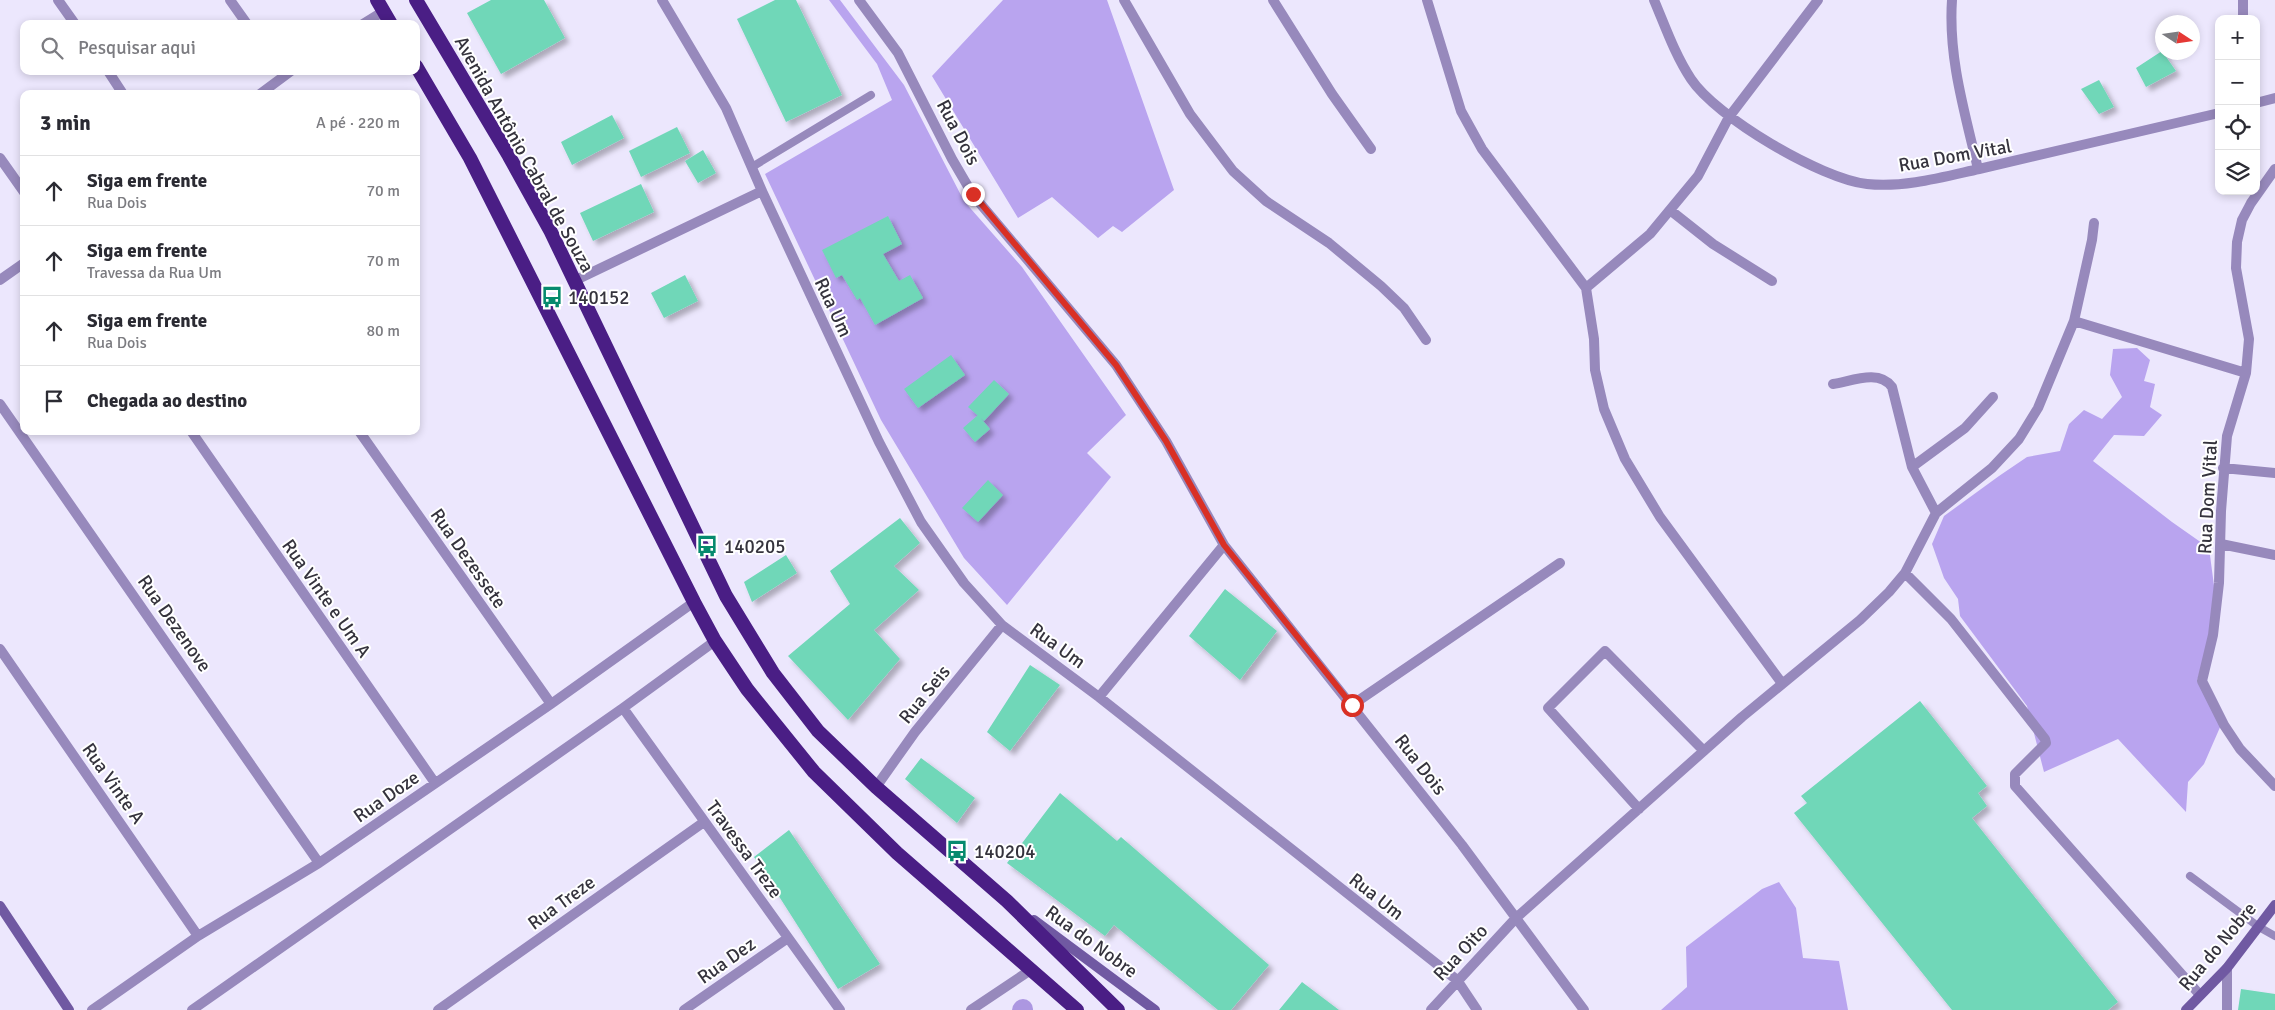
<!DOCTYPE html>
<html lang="pt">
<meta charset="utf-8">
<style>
body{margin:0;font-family:Signika,sans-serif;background:#f2f2f3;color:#2b2b33}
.controls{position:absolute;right:15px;top:15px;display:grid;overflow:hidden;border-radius:10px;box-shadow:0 2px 8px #0003}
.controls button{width:45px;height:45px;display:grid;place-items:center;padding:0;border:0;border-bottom:1px solid #e1e1e2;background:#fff;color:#2b2b33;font:25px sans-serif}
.compass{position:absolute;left:2155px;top:15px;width:45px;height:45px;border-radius:50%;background:#fff;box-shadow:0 2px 8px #0003;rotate:102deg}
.stop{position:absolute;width:15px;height:15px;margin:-11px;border:4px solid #d93025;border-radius:50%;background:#fff}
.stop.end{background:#d93025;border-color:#fff;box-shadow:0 1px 5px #0008}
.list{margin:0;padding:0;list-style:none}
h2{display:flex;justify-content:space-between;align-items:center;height:65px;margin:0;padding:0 20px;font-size:21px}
h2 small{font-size:16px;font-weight:400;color:#7c7c81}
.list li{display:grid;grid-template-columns:32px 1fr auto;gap:15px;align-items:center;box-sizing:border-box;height:70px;padding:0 20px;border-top:1px solid #e1e1e2}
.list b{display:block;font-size:19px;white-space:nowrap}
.list p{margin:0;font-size:16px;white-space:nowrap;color:#7c7c81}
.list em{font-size:16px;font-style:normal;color:#7c7c81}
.icon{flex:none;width:28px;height:28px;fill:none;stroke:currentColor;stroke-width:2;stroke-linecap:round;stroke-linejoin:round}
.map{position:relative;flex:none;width:2275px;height:1010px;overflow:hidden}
.search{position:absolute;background:#fff;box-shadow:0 2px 8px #0003;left:20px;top:20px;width:400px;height:55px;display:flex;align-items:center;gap:12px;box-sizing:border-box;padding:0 18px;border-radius:10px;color:#7c7c81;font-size:19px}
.panel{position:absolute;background:#fff;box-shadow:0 2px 8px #0003;left:20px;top:90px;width:400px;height:345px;border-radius:10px}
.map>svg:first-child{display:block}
.forest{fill:#b9a4ef}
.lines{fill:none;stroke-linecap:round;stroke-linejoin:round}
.canal{stroke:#ac97e1;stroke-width:20}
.building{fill:#6fd7b8;filter:url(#shadow)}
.service{stroke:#9789bc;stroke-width:8}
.minor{stroke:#9789bc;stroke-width:10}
.tertiary{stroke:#9789bc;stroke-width:10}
.secondary{stroke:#7059a2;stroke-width:10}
.trunk{stroke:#4a1e85;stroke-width:14}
.route{stroke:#d93025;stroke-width:6}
.labels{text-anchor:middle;stroke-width:4;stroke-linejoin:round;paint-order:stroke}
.street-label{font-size:19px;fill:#35333d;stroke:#fff}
.poi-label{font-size:19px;fill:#35333d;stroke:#fff;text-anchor:start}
</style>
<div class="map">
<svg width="2275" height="1010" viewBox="0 0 2275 1010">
<defs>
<filter id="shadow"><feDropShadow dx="4.5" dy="4.5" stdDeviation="2.5" flood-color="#0004"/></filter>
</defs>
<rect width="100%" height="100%" fill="#ece7fd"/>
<!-- forest -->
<path class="forest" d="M829 0H840L904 85 964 201 1022 267 1126 415 1087 453 1111 477 1007 605 964 558 881 420 765 174 892 100 877 64Z
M1003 0H1107L1174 190 1122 232 1113 226 1098 238 1052 197 1018 218 932 76Z
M2137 348 2150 360 2144 381 2155 384 2150 407 2162 415 2144 436 2114 435 2093 461 2172 522 2209 548 2215 593 2209 642 2197 681 2221 725 2204 764 2188 782 2186 812 2118 739 2044 772 2027 706 1960 616 1958 599 1944 578 1932 544 1944 516 1999 476 2027 457 2060 451 2069 424 2084 410 2102 419 2122 397 2110 375 2113 349Z
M1779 882 1796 908 1803 958 1839 961 1848 1010H1661L1687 987 1686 947 1762 889Z"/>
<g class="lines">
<!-- canal -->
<path class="canal" d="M1022 1010 1023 1009"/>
</g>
<!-- building -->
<path class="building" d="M491 0H544L565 38 501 74 467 13Z
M775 0H796L842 95 786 122 737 19Z
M2162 51 2176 71 2146 87 2136 68Z
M2099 80 2114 107 2099 114 2081 89Z
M612 115 624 138 572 165 561 142Z
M677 127 690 153 641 177 629 151Z
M703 150 716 173 698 183 685 161Z
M641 184 654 212 593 241 580 213Z
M888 216 902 244 883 254 899 281 910 275 923 298 875 325 860 298 857 300 842 275 836 278 822 250Z
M685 275 698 301 664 318 651 293Z
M951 355 965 375 918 408 904 389Z
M994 380 1009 394 984 421 968 407Z
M978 415 990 429 975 442 963 428Z
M988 480 1003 495 978 522 962 508Z
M900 518 920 543 894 566 919 590 874 630 900 659 848 720 788 656 850 604 830 571Z
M786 555 797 573 752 602 744 582Z
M1225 589 1277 631 1240 680 1189 636Z
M1030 665 1060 685 1010 751 987 732Z
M1920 701 1987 786 1978 793 1987 806 1972 818 2118 1002 2108 1010H1952L1794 813 1807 803 1801 796Z
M921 758 975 798 957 823 905 779Z
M1060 793 1117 841 1121 837 1269 965 1231 1010H1218L1114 925 1105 936 1007 863Z
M789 830 880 964 838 989 754 857Z
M1302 982 1339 1010H1279Z
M2241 989 2275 994V1010H2238Z"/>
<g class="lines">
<!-- service -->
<path class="service" d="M752 167 871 95
M2190 876 2259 927 2275 936"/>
<!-- minor -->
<path class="minor" d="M58 0 75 24
M230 0 247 24
M662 0 726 108 762 191 879 442 921 522 964 583 1002 625 1099 697 1457 980 1477 1010
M859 0 898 53 952 159 973 195 1116 365 1166 441 1224 545 1099 697
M1124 0 1190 114 1233 171 1266 201 1329 243 1381 286 1404 308 1426 340
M1273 0 1332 94 1371 149
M1427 0 1461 111 1482 149 1586 288
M1654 0C1665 26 1675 55 1691 79 1716 117 1821 179 1867 184 1904 188 1943 177 1979 169 2059 150 2139 132 2219 113
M1952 0C1948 58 1965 113 1978 169
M2243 19V0
M363 24 384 11
M108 71 123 94
M260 94 291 71
M2256 103 2275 98
M0 158 24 192
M2275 169 2251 203 2242 220 2237 242 2236 268 2249 339 2246 373 2227 436 2221 511 2219 583 2213 635 2202 681 2224 725 2240 749 2275 786
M1670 210 1713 244 1772 281
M0 280 24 263
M576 280 762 191
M2074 321 2246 373
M1833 384C1852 381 1879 369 1892 387L1912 467 1936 513
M0 404 319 863
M191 431 435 783
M359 431 551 704
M1912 467 1965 428 1993 397
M2223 468 2275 473
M2221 544 2275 555
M1224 545 1462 845 1584 1010
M1905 573 1951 619 2045 739 2046 743 2015 774V786L2200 995
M0 649 198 936
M1781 682 1660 517 1625 459 1604 409 1595 370 1594 339 1586 288 1650 234 1698 176 1729 117 1818 0
M1352 705 1560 563
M623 708 840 1010
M876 787 915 732 1002 625
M1639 809 1548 708 1605 651 1704 751
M2227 968V1010
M92 1010 198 936 319 863 551 704 694 602
M192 1010 623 708 715 641
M438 1010 704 822
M684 1010 788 938
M1431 1010 1516 918 1742 717 1860 620 1889 592 1905 573 1936 513 1992 468 2019 439 2038 408 2074 321 2092 240 2094 223"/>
<!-- tertiary -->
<path class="tertiary" d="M971 1010 1032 969"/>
<!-- secondary -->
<path class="secondary" d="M0 906 69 1010
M1034 920 1155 1010
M2186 1010 2227 968 2275 905"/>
<!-- trunk -->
<path class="trunk" d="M377 0 391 24
M416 0 509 156 550 230 726 596 773 673 818 731 876 787 1007 901 1118 1010
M416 66 470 158 694 602 715 641 747 689 814 772 897 853 1077 1010"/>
</g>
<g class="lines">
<!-- route -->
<path class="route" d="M973 194 1116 365 1166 441 1224 545 1352 705"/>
</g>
<!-- icons -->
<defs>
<g id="bus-bare" transform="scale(1.725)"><path d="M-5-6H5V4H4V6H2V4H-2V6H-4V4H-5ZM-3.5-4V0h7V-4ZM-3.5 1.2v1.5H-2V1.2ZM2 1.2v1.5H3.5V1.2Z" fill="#068a6e" stroke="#fff" stroke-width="2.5" paint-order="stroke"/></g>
</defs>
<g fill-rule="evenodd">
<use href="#bus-bare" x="552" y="297"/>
<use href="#bus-bare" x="707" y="546"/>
<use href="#bus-bare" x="957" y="851"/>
</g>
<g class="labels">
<!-- street labels -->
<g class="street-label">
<text transform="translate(959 132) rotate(62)" y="7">Rua Dois</text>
<text transform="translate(525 154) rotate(61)" y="7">Avenida Antônio Cabral de Souza</text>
<text transform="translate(1955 155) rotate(-10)" y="7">Rua Dom Vital</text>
<text transform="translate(834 307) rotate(65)" y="7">Rua Um</text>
<text transform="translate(2207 497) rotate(-87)" y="7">Rua Dom Vital</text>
<text transform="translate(469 558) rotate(55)" y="7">Rua Dezessete</text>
<text transform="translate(327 598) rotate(55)" y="7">Rua Vinte e Um A</text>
<text transform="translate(175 623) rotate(55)" y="7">Rua Dezenove</text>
<text transform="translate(1058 645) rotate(36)" y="7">Rua Um</text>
<text transform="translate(924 694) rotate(-51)" y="7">Rua Seis</text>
<text transform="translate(1421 764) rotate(52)" y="7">Rua Dois</text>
<text transform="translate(114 783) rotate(55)" y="7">Rua Vinte A</text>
<text transform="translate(386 796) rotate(-35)" y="7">Rua Doze</text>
<text transform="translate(745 849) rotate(54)" y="7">Travessa Treze</text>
<text transform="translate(1377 896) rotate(38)" y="7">Rua Um</text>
<text transform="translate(561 902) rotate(-36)" y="7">Rua Treze</text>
<text transform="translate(1092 941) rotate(36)" y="7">Rua do Nobre</text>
<text transform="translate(2217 946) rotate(-50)" y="7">Rua do Nobre</text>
<text transform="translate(1460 952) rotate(-47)" y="7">Rua Oito</text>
<text transform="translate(726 960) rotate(-35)" y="7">Rua Dez</text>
</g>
<!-- poi labels -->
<g class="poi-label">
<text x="568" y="304">140152</text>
<text x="724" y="553">140205</text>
<text x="974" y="858">140204</text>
</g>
</g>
</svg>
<div class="controls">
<button>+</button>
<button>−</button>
<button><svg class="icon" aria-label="locate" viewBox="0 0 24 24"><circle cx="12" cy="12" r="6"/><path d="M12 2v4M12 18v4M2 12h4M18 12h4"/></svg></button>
<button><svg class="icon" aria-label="layers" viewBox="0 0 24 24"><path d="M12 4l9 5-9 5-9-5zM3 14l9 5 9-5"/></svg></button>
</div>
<svg class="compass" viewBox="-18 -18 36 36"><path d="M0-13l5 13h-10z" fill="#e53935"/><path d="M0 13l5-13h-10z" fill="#7c7c81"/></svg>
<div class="stop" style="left:1352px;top:705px"></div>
<div class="stop end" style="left:973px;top:194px"></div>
<div class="search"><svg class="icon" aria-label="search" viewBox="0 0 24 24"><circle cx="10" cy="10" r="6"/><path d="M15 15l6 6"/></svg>Pesquisar aqui</div>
<section class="panel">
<h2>3 min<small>A pé · 220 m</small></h2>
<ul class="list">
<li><svg class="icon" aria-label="ahead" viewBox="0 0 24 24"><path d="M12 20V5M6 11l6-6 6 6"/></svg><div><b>Siga em frente</b><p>Rua Dois</p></div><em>70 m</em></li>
<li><svg class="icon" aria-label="ahead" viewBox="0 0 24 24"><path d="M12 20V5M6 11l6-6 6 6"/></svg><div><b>Siga em frente</b><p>Travessa da Rua Um</p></div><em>70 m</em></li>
<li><svg class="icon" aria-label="ahead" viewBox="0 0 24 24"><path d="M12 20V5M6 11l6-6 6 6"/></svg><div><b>Siga em frente</b><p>Rua Dois</p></div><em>80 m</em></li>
<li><svg class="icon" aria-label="arrive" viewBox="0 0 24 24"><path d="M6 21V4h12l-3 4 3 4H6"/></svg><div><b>Chegada ao destino</b></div></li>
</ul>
</section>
</div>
